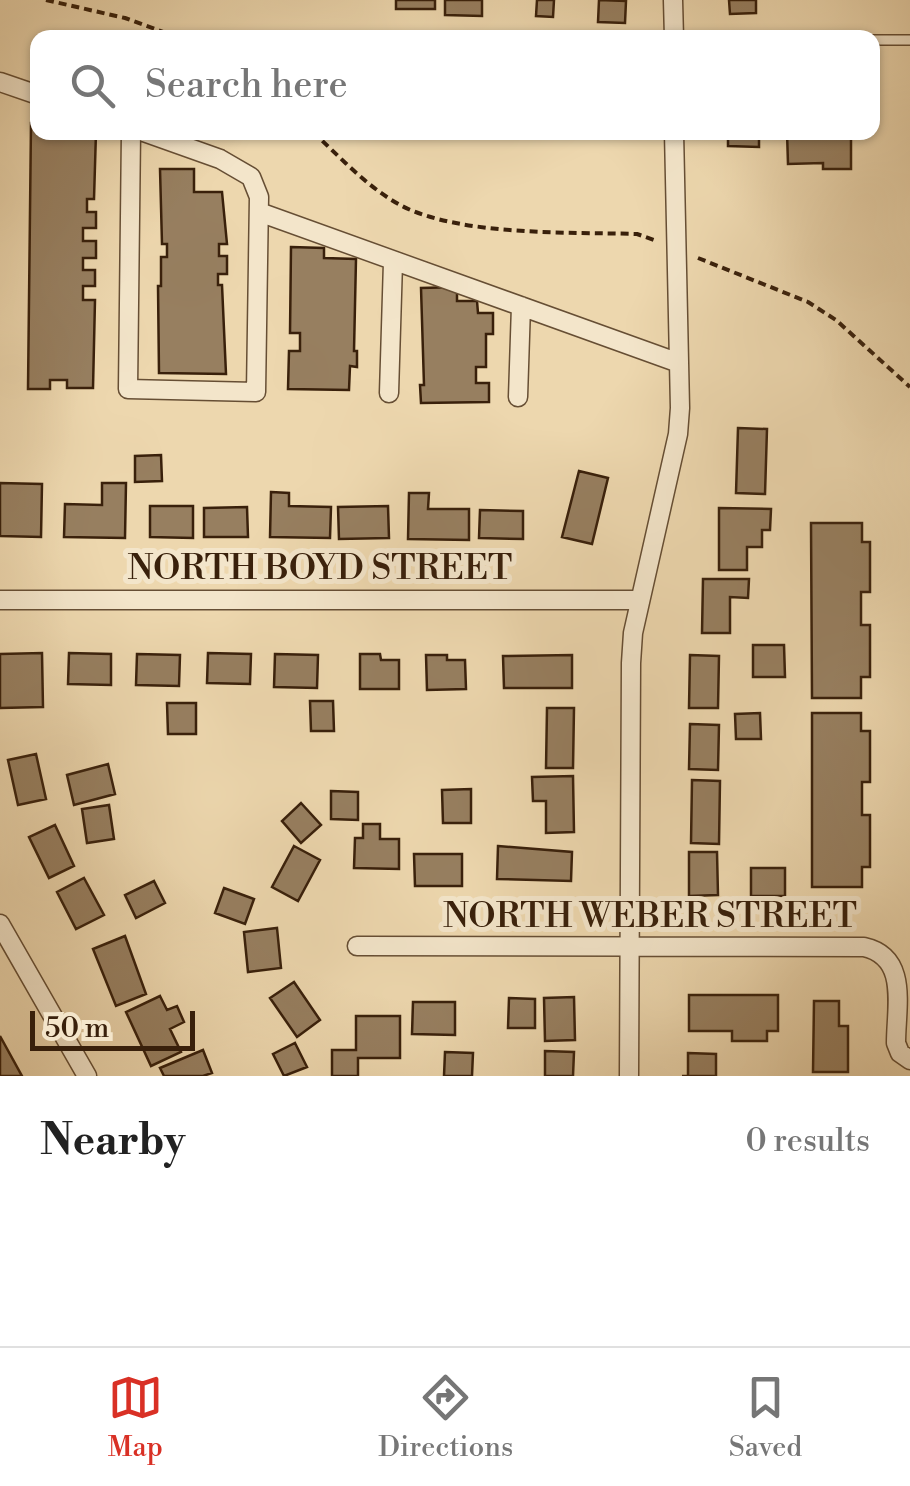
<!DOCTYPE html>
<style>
body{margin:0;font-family:"Libre Bodoni",serif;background:#f2f2f2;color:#222}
.scale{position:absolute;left:30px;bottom:25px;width:165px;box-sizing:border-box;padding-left:10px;border:5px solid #39200b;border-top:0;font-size:28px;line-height:35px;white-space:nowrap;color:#39200b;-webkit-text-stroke:8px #f3e5ca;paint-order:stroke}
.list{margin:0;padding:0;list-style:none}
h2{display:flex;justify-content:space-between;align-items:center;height:130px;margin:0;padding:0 40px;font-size:42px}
h2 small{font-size:32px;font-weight:400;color:#767676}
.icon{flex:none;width:55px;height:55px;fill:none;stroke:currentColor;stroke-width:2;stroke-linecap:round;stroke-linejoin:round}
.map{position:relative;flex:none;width:910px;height:1076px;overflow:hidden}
.search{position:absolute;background:#fff;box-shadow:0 2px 8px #0004;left:30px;right:30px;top:30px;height:110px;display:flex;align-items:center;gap:25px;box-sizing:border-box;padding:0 35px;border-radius:20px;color:#767676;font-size:38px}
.sheet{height:270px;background:#fff}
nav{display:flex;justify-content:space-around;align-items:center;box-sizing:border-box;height:140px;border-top:2px solid #e0e0e0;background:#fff;font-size:28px;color:#767676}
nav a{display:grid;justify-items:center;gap:5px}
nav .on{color:#d93025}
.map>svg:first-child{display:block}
.building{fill:#977f60;stroke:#39200b;stroke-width:2.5}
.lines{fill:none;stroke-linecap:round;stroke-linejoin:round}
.service-casing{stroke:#664e34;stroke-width:12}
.minor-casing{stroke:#664e34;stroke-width:21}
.path{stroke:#39200b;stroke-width:4;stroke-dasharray:8 5;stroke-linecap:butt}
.service{stroke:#f3e5ca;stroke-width:9}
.minor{stroke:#f3e5ca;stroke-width:18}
.labels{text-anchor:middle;stroke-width:10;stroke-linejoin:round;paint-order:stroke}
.street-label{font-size:35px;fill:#39200b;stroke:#f3e5ca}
</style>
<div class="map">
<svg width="910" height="1076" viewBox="0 0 910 1076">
<rect width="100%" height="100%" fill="#edd7ae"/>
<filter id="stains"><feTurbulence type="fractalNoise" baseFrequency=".002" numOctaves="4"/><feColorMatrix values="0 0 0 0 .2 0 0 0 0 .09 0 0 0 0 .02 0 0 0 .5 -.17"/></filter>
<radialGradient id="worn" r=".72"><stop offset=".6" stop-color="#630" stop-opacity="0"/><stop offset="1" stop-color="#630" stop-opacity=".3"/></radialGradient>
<!-- building -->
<path class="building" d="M396 0H435V9H396Z
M445 0H482V16L445 15Z
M537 0H554L553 17 536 16Z
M599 0 626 1 625 23 598 22Z
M729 0H756V13L730 14Z
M31 123H38V132H96L94 199H87V212H96V228H83V241H96V258H83V270H95V286H83V300H95L93 388H67V380H50V389H28Z
M728 132H759V147L728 146Z
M787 132H851V169H823V163L788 164Z
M160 169H194V192H222L227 244H219V256H227V274H218V285H222L226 374 159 373 158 286H161V257H167V244H162Z
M291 247 324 248V258L356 259 354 351H357V367L350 366 349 390 288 389 289 351H300V333H290Z
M457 287V301H477L478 313H493V334H486V367H476V383H489V402L421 403 420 385H424L421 288Z
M738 428 767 429 765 494 736 493Z
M161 455 162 481 135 482V456Z
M579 471 608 478 592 544 562 537Z
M0 483 42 484 41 537 0 536Z
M102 483H126L125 538 64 537 65 504 102 505Z
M271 492 289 493V506L331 507 330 538 270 537Z
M409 493H429L428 509H469V540L408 539Z
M150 506H193V538L150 537Z
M388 506 389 538 339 539 338 507Z
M247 507 248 537H204V508Z
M719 508 771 509 770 530H762V547H747V570H719Z
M480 510 523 511V539L479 538Z
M811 523H862V542H870V592H861V625H870V677H861V698H812Z
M703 579H749L748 598 730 597V633H702Z
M753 645H784L785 677H753Z
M42 653 43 707 0 708V654Z
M69 653 111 654V685L68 684Z
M208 653 251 654 250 684 207 683Z
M137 654 180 655 179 686 136 685Z
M275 654 318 655 317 688 274 687Z
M360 654H380L381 660H399V689H360Z
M426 655H447V660H465L466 689 427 690Z
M572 655V688H504L503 656Z
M690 655 719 656 718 708H689Z
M310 701H333L334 731H311Z
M167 703H196V734H168Z
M547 708H574L573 768H546Z
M760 713 761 739H736L735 714Z
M812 713H861V731H870V782H862V815H870V867H862V887H812Z
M690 724 719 725 718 770 689 769Z
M36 754 46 799 18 805 8 760Z
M108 764 115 794 74 805 67 775Z
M573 776 574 832 546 833V801H533L532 777Z
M692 780 720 781 719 844 691 843Z
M471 789V823H443L442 790Z
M331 791 358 792V820L331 819Z
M301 803 321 825 301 843 282 821Z
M109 805 114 839 87 843 82 809Z
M363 824H380V839H399V869L354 868 355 838H363Z
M55 825 74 866 49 878 29 837Z
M294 846 320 860 298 901 272 887Z
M498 846 572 852 571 881 497 879Z
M689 852H717L718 895 689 896Z
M414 854H462V886H415Z
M751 868H785V896H751Z
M84 878 104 915 76 929 57 892Z
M154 881 165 903 136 918 125 895Z
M224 888 254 899 245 924 215 913Z
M277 928 281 968 248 972 244 932Z
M125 936 146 994 116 1006 93 949Z
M294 982 320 1020 297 1037 270 998Z
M689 995H778V1031H767V1041H732V1031H689Z
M160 996 167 1010 177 1006 184 1022 170 1029 181 1052 151 1066 126 1012Z
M574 997 575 1040 545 1041 544 998Z
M509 998 535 999V1028H508Z
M814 1001H839V1026H848V1072H813Z
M413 1002H455V1035L412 1034Z
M356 1016H400V1058H358V1076H332V1050H356Z
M0 1036 22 1076H0Z
M295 1043 307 1067 284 1076 273 1054Z
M203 1050 212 1073 203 1076H164L160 1068Z
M545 1051 574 1052 573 1076H545Z
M445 1052 473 1053 472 1076H444Z
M688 1053 716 1054V1076H682H688Z"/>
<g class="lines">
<!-- service casing -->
<g class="service-casing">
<path id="service" d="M872 40H910"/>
</g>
<!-- minor casing -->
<g class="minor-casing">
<path id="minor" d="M673 0 674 38
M0 82 38 95
M131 132 128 389 256 392 259 197 251 177 220 159 144 132
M259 212 679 363
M389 393 393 262
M518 397 521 306
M0 600H640
M0 924 87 1076
M357 946 864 947C909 957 896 1007 896 1043L900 1053 910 1060
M629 1076 631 663 633 633 678 434 680 408 674 132"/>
</g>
<!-- path -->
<path class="path" d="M46 0 125 18 180 38
M313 132C341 158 368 188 402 206 461 236 570 232 637 234L657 241
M698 258 808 302 836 320 910 387"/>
<!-- service -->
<use href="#service" class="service"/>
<!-- minor -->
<use href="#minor" class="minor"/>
</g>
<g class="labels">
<!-- street labels -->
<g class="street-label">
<text x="320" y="579">NORTH BOYD STREET</text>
<text x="650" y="927">NORTH WEBER STREET</text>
</g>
</g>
<rect width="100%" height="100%" filter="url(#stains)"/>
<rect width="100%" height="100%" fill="url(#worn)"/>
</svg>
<div class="scale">50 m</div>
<div class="search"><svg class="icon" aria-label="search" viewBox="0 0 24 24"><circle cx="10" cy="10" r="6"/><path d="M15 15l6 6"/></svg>Search here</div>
</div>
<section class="sheet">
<h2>Nearby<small>0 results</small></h2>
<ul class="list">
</ul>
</section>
<nav>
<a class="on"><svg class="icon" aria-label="map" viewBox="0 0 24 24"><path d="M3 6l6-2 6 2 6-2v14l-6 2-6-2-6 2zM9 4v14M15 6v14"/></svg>Map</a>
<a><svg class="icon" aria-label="directions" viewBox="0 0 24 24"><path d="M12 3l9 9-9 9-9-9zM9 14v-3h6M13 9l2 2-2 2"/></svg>Directions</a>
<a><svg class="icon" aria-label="saved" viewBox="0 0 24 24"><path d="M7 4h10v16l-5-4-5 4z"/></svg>Saved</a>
</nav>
